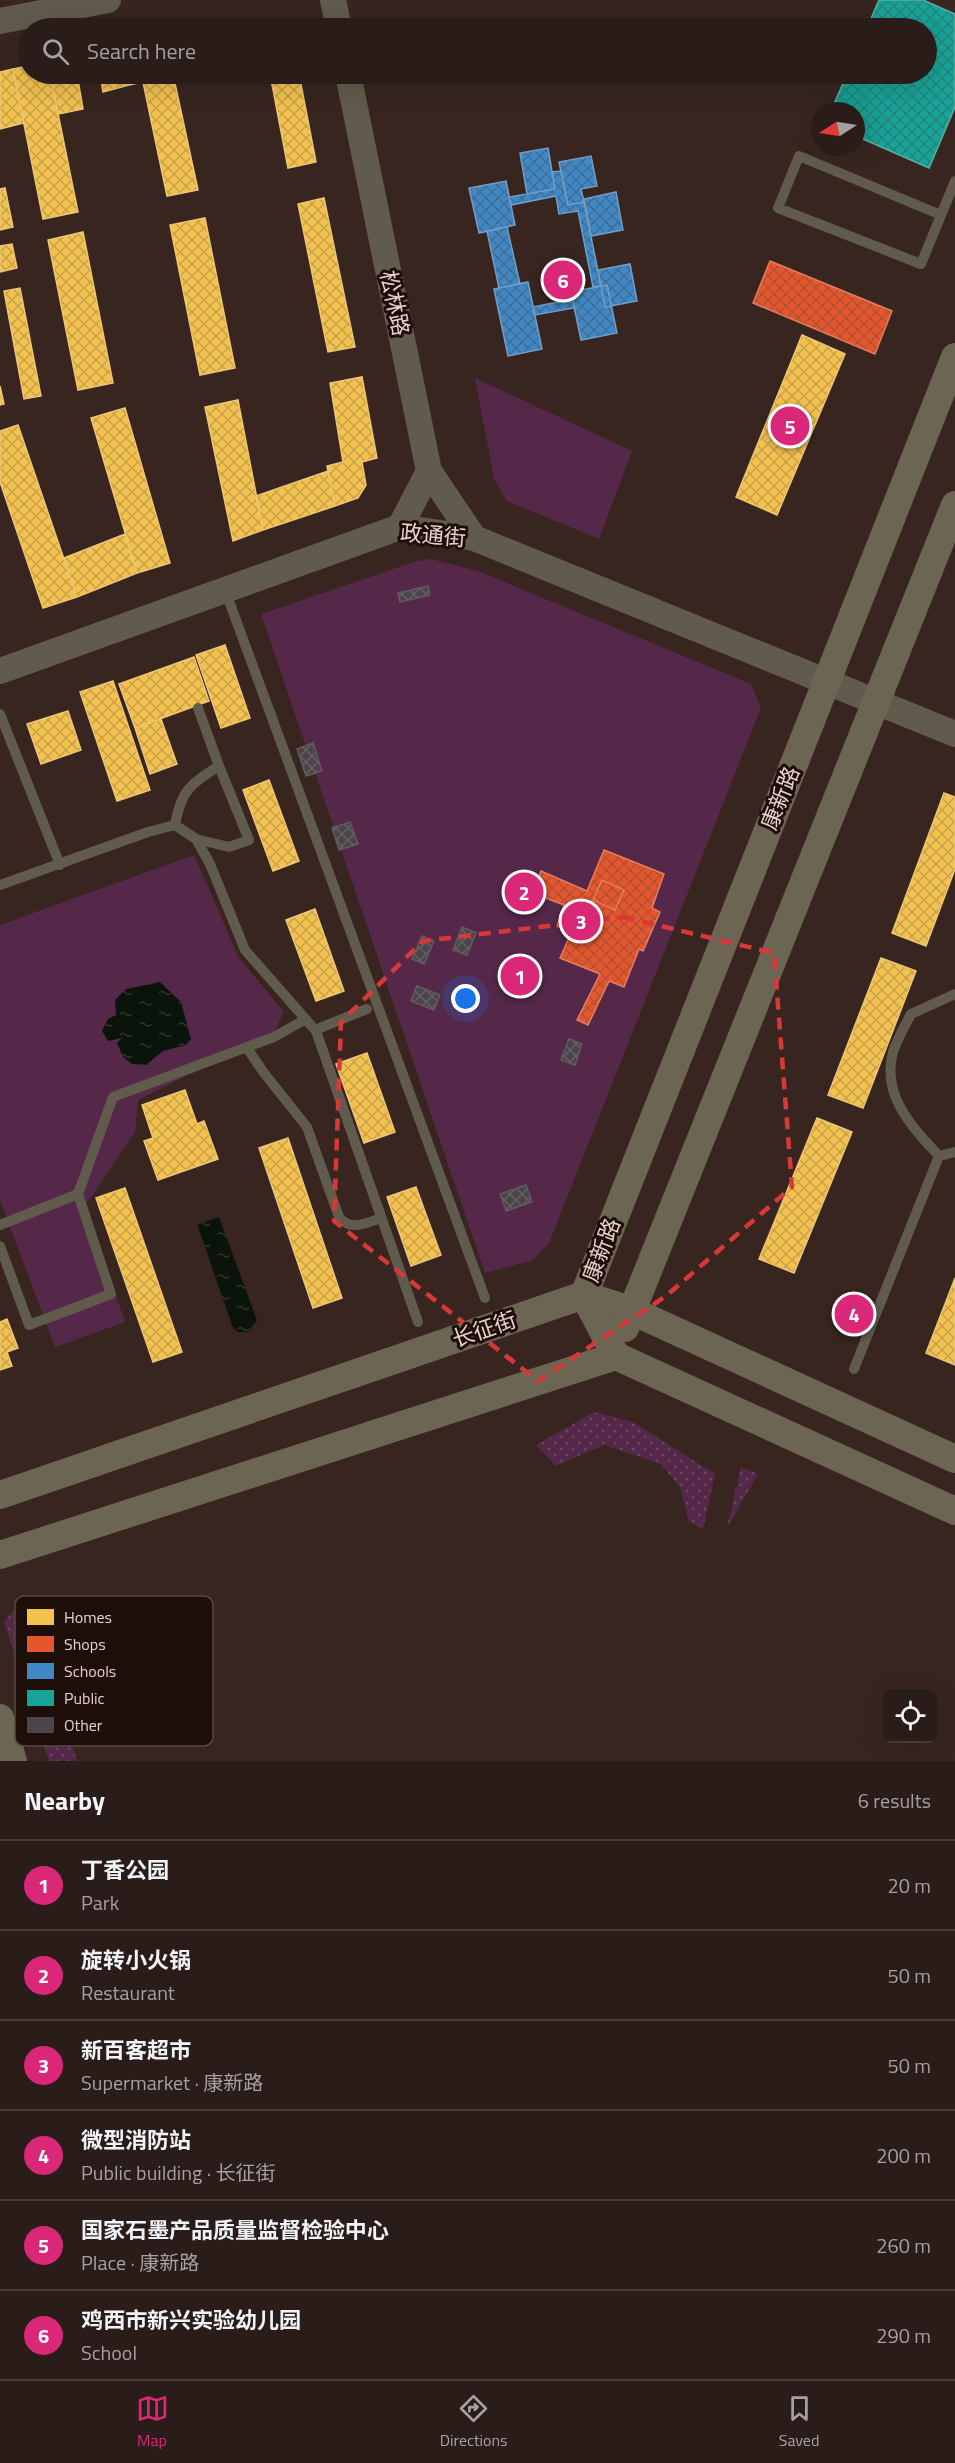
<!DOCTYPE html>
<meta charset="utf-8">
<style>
body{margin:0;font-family:"Titillium Web","Noto Sans SC",sans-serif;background:#322521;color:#f1f3f6}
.controls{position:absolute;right:18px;bottom:18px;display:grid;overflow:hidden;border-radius:9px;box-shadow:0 6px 24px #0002}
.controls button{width:54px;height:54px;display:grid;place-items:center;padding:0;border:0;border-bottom:2px solid #463a37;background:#2a1c18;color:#f1f3f6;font:30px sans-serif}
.compass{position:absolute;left:811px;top:102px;width:54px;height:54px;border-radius:50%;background:#2a1c18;box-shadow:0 6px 24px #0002;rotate:258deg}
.you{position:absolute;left:466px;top:999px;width:21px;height:21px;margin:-15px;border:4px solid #fff;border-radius:50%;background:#1a73e8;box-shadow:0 0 0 9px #1a73e833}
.badge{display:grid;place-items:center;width:39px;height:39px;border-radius:50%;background:#db2777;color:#fff;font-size:20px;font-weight:700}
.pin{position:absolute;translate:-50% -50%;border:3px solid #fff;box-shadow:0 2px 6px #0006}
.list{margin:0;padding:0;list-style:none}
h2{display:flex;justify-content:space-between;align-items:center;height:78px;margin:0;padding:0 24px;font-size:26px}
h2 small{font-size:20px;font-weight:400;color:#a5a1a2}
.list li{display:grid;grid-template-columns:39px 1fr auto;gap:18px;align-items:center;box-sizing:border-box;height:90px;padding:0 24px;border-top:2px solid #463a37}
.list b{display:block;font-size:22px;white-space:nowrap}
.list p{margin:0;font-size:20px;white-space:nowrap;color:#a5a1a2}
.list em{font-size:20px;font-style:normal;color:#a5a1a2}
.icon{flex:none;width:33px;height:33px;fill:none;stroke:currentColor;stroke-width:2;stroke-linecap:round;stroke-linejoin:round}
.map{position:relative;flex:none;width:955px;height:1761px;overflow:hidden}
.search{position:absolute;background:#2a1c18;box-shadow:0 6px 24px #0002;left:18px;right:18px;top:18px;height:66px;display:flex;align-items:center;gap:15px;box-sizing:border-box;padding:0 21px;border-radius:33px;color:#a5a1a2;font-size:22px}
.sheet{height:618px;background:#2a1c18}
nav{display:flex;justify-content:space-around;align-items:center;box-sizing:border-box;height:84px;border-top:2px solid #463a37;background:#2a1c18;font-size:16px;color:#a5a1a2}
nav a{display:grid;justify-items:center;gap:3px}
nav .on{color:#db2777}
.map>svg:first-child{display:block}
.grass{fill:url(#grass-dots)}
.park{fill:#55284a}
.water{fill:url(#water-ripples)}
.homes{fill:url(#homes-cross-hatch);stroke:#efc674;stroke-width:1.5}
.shops{fill:url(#shops-cross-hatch);stroke:#e67c5d;stroke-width:1.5}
.schools{fill:url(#schools-cross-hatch);stroke:#729ec7;stroke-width:1.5}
.public{fill:url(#public-cross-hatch);stroke:#56b1a7;stroke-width:1.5}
.building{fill:url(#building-cross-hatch);stroke:#615a5f;stroke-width:1.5}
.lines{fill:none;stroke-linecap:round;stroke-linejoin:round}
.service{stroke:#615b4d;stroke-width:10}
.tertiary{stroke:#615b4d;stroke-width:26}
.secondary{stroke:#6d6554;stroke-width:28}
.marked{fill:none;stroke:#d83938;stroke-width:4.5;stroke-dasharray:12 8;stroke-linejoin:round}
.labels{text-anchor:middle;stroke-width:6;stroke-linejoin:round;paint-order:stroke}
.street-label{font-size:22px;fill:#e9d1cb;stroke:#1e0e0a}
.key{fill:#1e0e0a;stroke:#5b4844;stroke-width:1.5}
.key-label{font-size:16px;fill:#e9d1cb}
</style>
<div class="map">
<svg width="955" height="1761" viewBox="0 0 955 1761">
<defs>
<pattern id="grass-dots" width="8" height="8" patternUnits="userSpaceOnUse" patternTransform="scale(1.5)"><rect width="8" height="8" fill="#55284a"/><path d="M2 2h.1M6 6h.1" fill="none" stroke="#6d4663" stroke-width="1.8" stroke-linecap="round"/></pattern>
<pattern id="water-ripples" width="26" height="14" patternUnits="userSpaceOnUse" patternTransform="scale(1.5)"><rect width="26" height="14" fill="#0a140b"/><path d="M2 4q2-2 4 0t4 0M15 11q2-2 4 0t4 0" fill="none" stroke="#2e352d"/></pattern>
<pattern id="homes-cross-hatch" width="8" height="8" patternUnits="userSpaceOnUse" patternTransform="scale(1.5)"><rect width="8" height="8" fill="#f2c14e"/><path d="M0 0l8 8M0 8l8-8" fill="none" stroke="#c7a04a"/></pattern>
<pattern id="shops-cross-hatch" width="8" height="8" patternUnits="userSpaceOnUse" patternTransform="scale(1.5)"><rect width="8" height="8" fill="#e4572e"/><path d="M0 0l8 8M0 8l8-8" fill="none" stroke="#b55032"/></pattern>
<pattern id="schools-cross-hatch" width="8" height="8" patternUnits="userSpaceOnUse" patternTransform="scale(1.5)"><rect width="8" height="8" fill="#3f88c5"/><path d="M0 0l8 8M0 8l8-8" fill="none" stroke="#416e95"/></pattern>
<pattern id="public-cross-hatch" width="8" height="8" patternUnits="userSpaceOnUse" patternTransform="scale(1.5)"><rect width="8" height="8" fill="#17a398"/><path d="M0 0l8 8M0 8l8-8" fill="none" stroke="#25857d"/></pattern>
<pattern id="building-cross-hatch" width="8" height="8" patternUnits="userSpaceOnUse" patternTransform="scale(1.5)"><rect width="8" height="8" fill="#4b4449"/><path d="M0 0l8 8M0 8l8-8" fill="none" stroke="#655e62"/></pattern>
</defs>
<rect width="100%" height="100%" fill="#382520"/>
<!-- grass -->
<path class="grass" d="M594 1412 633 1422 715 1474 703 1529 689 1521 680 1487 661 1464 604 1445 556 1466 536 1445Z
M741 1467 758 1474 727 1528Z
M24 1599 77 1761H49L4 1622Z"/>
<!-- park -->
<path class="park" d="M475 378 632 451 599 539 507 501 494 479Z
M431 559 478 571 751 684 761 708 549 1243 533 1260 485 1273 261 614 417 561Z
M194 855 239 958 284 1012 274 1032 138 1100 135 1132 85 1206 125 1322 55 1347 0 1200V925Z"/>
<!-- water -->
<path class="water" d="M160 982 181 1002 191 1039 186 1045 163 1051 146 1065 132 1064 123 1057 117 1043 122 1038 108 1041 102 1031 108 1019 116 1015 115 1000 126 989Z
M219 1217 257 1320 248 1332H238L233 1328 197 1224Z"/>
<!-- homes -->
<path class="homes" d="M261 23 271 28H233Z
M28 66V74H50L78 212 43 219 13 69Z
M13 69 24 123 0 129V72Z
M50 74H77L83 109 58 114Z
M100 74H126L129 85 103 92Z
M126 74H173L198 190 167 196 143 82 129 85Z
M270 74H299L316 162 288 168Z
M5 188 13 227 0 230V189Z
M324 198 355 347 328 352 298 204Z
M205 218 235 368 200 375 170 225Z
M83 232 113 383 78 390 48 240Z
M12 244 17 268 0 272V246Z
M20 288 41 396 24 399 4 291Z
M802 335 845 354 777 515 736 497Z
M362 377 377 458 362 462 366 485 358 498 335 506 327 466 343 462 330 383Z
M0 386 4 404 0 405Z
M238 400 263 530 233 541 205 407Z
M125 408 170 563 137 573 91 418Z
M18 425 77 597 43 608 0 482V431Z
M328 471 335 506 263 530 256 496Z
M125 534 137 573 77 597 64 558Z
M225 645 250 718 221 728 196 655Z
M194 657 209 701 135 728 119 684Z
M113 681 150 790 117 801 80 692Z
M68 711 81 750 41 764 27 724Z
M161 719 177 764 150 774 135 728Z
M269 780 299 861 273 871 243 790Z
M944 793 955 797V869L926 946 892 933Z
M315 909 344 991 316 1001 286 920Z
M881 958 916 971 863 1108 828 1095Z
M367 1053 395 1132 364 1143 336 1064Z
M185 1090 197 1124 204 1121 218 1159 158 1180 144 1141 153 1138 142 1105Z
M817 1118 852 1132 794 1273 759 1259Z
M288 1138 342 1298 313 1308 259 1148Z
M416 1187 441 1255 411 1266 387 1197Z
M125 1188 182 1352 153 1362 96 1198Z
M955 1278V1365L926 1353Z
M7 1319 18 1348 7 1352 12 1366 0 1370V1322Z"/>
<!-- shops -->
<path class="shops" d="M770 261 892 311 875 354 753 303Z
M604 850 664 874 652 908 660 912 643 951 639 949 624 987 609 981 588 1025 577 1020 600 974 560 958 571 933 557 926 564 905 533 893 541 871 587 891Z
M602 880 624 890 615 910 593 900Z"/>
<!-- schools -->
<path class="schools" d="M548 148 555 189 527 194 520 153Z
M591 156 597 186 581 189 584 202 568 205 559 162Z
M561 171 568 205 584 202 601 286 593 287 578 211 559 214 556 196 511 205 509 197 555 189 552 172Z
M506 181 515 225 479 233 469 188Z
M616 192 623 230 591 236 584 199Z
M507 227 520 284 499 288 487 231Z
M630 264 637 301 605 307 598 270Z
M528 282 542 349 508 356 494 289Z
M607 285 617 333 581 340 571 292Z
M573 299 574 308 535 315 533 307Z"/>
<!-- public -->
<path class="public" d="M879 0H923L955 14V107L929 168 856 136V111H831L847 74H926V28H867Z"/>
<!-- building -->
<path class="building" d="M428 586 430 595 400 602 398 593Z
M313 743 322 771 306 776 297 749Z
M350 822 358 844 339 850 332 828Z
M462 927 476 933 467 955 453 950Z
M422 936 434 941 424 964 412 959Z
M417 986 440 995 434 1010 411 1001Z
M569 1039 582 1044 575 1065 561 1060Z
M526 1185 532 1202 506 1211 500 1194Z"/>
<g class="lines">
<!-- service -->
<path class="service" d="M941 215 799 156 778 208 921 264 955 181
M225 590 485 1298
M0 714 60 865
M175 825C181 791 190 784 219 766L198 708
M196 839 229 847 249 840 219 766
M0 885 148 832 175 825 196 839 210 864 245 950 316 1031 418 1322
M955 994 911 1014C905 1026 897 1039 893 1052 881 1095 912 1127 939 1156L955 1152
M315 1030 367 1009
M247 1048 264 1073 307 1127 339 1217C351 1232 366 1223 381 1218
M0 1225 78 1194
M0 1246 29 1325 111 1294 78 1194 113 1097 274 1037 306 1019
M854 1369 939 1156"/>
<!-- tertiary -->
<path class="tertiary" d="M333 0 339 28
M0 21 108 0
M348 74 429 471 400 527
M429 471 474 538
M0 671 400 527 474 538 955 734"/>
<!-- secondary -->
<path class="secondary" d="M625 1328 955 505
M616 1356 584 1295 955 357
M0 1495 584 1295 630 1310 955 1459
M0 1555 616 1356 955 1511
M0 1718 13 1761"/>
</g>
<!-- marked area -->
<path class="marked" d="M623 917 774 953 792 1187 666 1296 538 1381 334 1221 341 1022 423 941Z"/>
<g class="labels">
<!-- street labels -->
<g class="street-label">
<text transform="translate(395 303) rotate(78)" y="8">松林路</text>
<text transform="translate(433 535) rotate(5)" y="8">政通街</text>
<text transform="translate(780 798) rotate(-68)" y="8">康新路</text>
<text transform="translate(601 1250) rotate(-69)" y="8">康新路</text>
<text transform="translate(484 1329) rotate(-19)" y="8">长征街</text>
</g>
</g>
<!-- legend -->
<rect x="15" y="1596" width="198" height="150" rx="9" class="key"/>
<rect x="27" y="1609" width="27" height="16" fill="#f2c14e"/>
<rect x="27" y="1636" width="27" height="16" fill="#e4572e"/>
<rect x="27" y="1663" width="27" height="16" fill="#3f88c5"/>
<rect x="27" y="1690" width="27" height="16" fill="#17a398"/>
<rect x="27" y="1717" width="27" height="16" fill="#4b4449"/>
<g class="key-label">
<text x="64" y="1623">Homes</text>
<text x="64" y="1650">Shops</text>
<text x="64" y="1677">Schools</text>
<text x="64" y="1704">Public</text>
<text x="64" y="1731">Other</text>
</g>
</svg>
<div class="controls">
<button><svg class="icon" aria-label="locate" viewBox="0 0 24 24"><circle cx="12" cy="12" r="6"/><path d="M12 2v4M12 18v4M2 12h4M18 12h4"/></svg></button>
</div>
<svg class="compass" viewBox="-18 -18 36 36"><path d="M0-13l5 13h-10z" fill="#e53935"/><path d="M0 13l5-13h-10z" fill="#a5a1a2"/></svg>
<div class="you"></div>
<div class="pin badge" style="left:520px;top:976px">1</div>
<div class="pin badge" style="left:524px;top:892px">2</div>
<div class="pin badge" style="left:581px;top:921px">3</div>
<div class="pin badge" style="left:854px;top:1314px">4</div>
<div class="pin badge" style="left:790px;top:426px">5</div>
<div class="pin badge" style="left:563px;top:280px">6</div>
<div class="search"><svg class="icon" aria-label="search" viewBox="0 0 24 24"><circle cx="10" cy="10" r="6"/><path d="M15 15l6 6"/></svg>Search here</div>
</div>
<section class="sheet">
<h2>Nearby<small>6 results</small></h2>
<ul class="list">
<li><span class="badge">1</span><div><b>丁香公园</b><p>Park</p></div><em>20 m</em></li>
<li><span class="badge">2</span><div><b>旋转小火锅</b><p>Restaurant</p></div><em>50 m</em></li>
<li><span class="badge">3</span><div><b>新百客超市</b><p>Supermarket · 康新路</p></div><em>50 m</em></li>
<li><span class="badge">4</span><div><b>微型消防站</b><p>Public building · 长征街</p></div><em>200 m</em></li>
<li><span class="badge">5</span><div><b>国家石墨产品质量监督检验中心</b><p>Place · 康新路</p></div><em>260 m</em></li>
<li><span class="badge">6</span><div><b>鸡西市新兴实验幼儿园</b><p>School</p></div><em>290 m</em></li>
</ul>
</section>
<nav>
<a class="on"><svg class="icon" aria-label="map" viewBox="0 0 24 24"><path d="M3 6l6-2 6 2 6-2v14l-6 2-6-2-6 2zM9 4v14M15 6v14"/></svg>Map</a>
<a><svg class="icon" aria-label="directions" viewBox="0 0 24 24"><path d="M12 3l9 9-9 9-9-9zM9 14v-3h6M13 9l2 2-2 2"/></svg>Directions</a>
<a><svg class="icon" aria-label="saved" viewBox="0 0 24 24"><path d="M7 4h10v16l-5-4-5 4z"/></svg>Saved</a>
</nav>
